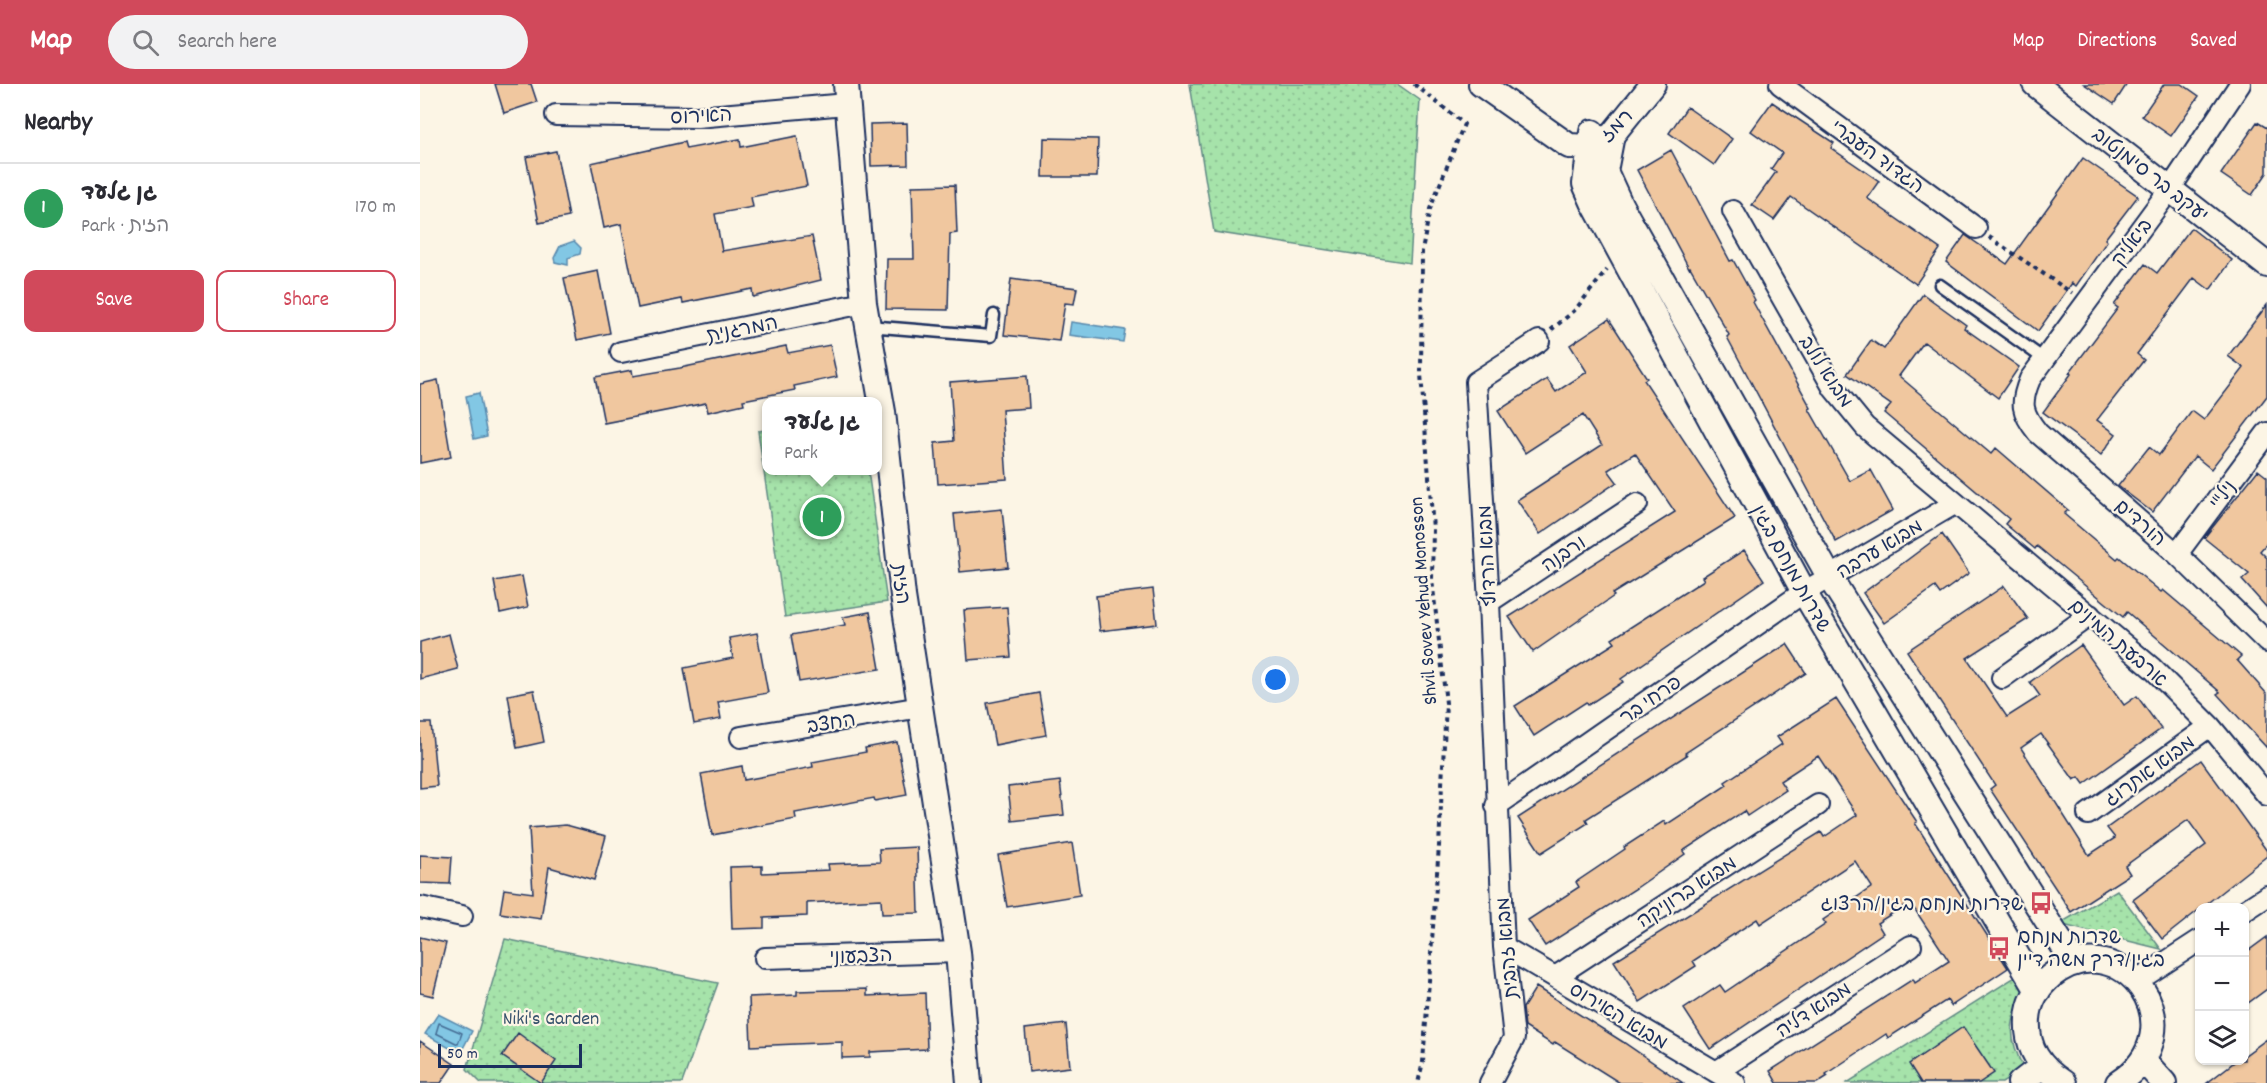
<!DOCTYPE html>
<meta charset="utf-8">
<style>
body{margin:0;font-family:Dekko,"Playpen Sans Hebrew",sans-serif;background:#f2f2f3;color:#2b2b33}
.controls{position:absolute;right:18px;bottom:18px;display:grid;overflow:hidden;border-radius:12px;box-shadow:0 2px 4px #0004}
.controls button{width:54px;height:54px;display:grid;place-items:center;padding:0;border:0;border-bottom:2px solid #e1e1e2;background:#fff;color:#2b2b33;font:30px sans-serif}
.scale{position:absolute;left:18px;bottom:15px;width:144px;box-sizing:border-box;padding-left:6px;border:3px solid #1b2f5e;border-top:0;font-size:16px;line-height:21px;white-space:nowrap;color:#1b2f5e;-webkit-text-stroke:4px #fcf5e5;paint-order:stroke}
.you{position:absolute;left:856px;top:596px;width:21px;height:21px;margin:-15px;border:4px solid #fff;border-radius:50%;background:#1a73e8;box-shadow:0 0 0 9px #1a73e833}
.badge{display:grid;place-items:center;width:39px;height:39px;border-radius:50%;background:#d1495b;color:#fff;font-size:20px;font-weight:700}
.pin{position:absolute;translate:-50% -50%;border:3px solid #fff;box-shadow:0 2px 6px #0006}
.popup{position:absolute;left:342px;top:313px;width:120px;height:78px;box-sizing:border-box;display:grid;place-content:center;border-radius:12px;background:#fff;filter:drop-shadow(0 2px 4px #0005);font-size:20px;white-space:nowrap;color:#7c7c81}
.popup b{font-size:22px;color:#2b2b33}
.popup::after{content:'';position:absolute;left:50%;top:100%;margin-left:-12px;border:12px solid transparent;border-top-color:#fff}
.list{margin:0;padding:0;list-style:none}
h2{display:flex;justify-content:space-between;align-items:center;height:78px;margin:0;padding:0 24px;font-size:26px}
h2 small{font-size:20px;font-weight:400;color:#7c7c81}
.list li{display:grid;grid-template-columns:39px 1fr auto;gap:18px;align-items:center;box-sizing:border-box;height:90px;padding:0 24px;border-top:2px solid #e1e1e2}
.list b{display:block;font-size:22px;white-space:nowrap}
.list p{margin:0;font-size:20px;white-space:nowrap;color:#7c7c81}
.list em{font-size:20px;font-style:normal;color:#7c7c81}
.actions{display:flex;gap:12px;padding:18px 24px}
.actions a{flex:1;padding:14px 0;border:2px solid #d1495b;border-radius:12px;text-align:center;font-size:21px;color:#d1495b}
.actions .main{background:#d1495b;color:#fff}
.icon{flex:none;width:33px;height:33px;fill:none;stroke:currentColor;stroke-width:2;stroke-linecap:round;stroke-linejoin:round}
.map{position:relative;flex:none;width:1847px;height:999px;overflow:hidden}
header{display:flex;align-items:center;gap:36px;box-sizing:border-box;height:84px;padding:0 30px;background:#d1495b;color:#fff}
header strong{font-size:28px}
nav{display:flex;gap:33px;margin-inline-start:auto;font-size:21px}
.search{width:420px;height:54px;background:#f2f2f3;display:flex;align-items:center;gap:15px;box-sizing:border-box;padding:0 21px;border-radius:33px;color:#7c7c81;font-size:22px}
main{display:flex}
aside{flex:1;background:#fff}
.map>svg:first-child{display:block}
.park{fill:url(#park-dots);stroke:#608984;stroke-width:1.5}
.water{fill:#82c7e4;stroke:#598aae;stroke-width:1.5}
.lines{fill:none;stroke-linecap:round;stroke-linejoin:round}
.shore{stroke:#446c94;stroke-width:1.5}
.building{fill:#f0c79f;stroke:#1b2f5e;stroke-width:1.5}
.service-casing{stroke:#1b2f5e;stroke-width:15}
.minor-casing{stroke:#1b2f5e;stroke-width:24}
.tertiary-casing{stroke:#1b2f5e;stroke-width:28}
.path{stroke:#1b2f5e;stroke-width:4;stroke-dasharray:4.5 4.5;stroke-linecap:butt}
.service{stroke:#fcf5e5;stroke-width:10}
.minor{stroke:#fcf5e5;stroke-width:20}
.tertiary{stroke:#fcf5e5;stroke-width:24}
.labels{text-anchor:middle;stroke-width:4.5;stroke-linejoin:round;paint-order:stroke}
.street-label{font-size:20px;fill:#1b2f5e;stroke:#fcf5e5}
.poi-label{font-size:20px;fill:#1b2f5e;stroke:#fcf5e5;text-anchor:end}
.park-label{font-size:20px;fill:#37536d;stroke:#fcf5e5}
</style>
<header>
<strong>Map</strong>
<div class="search"><svg class="icon" aria-label="search" viewBox="0 0 24 24"><circle cx="10" cy="10" r="6"/><path d="M15 15l6 6"/></svg>Search here</div>
<nav><a>Map</a><a>Directions</a><a>Saved</a></nav>
</header>
<main>
<aside>
<h2>Nearby<small></small></h2>
<ul class="list">
<li><span class="badge" style="background:#2e9e5b">1</span><div><b>גן גלעד</b><p>Park · הזית</p></div><em>170 m</em></li>
</ul>
<div class="actions"><a class="main">Save</a><a>Share</a></div>
</aside>
<div class="map">
<svg width="1847" height="999" viewBox="0 0 1847 999">
<defs>
<pattern id="park-dots" width="8" height="8" patternUnits="userSpaceOnUse" patternTransform="scale(1.5)"><rect width="8" height="8" fill="#a6e3aa"/><path d="M2 2h.1M6 6h.1" fill="none" stroke="#8ec395" stroke-width="1.8" stroke-linecap="round"/></pattern>
</defs>
<rect width="100%" height="100%" fill="#fcf5e5"/>
<filter id="ink" filterUnits="userSpaceOnUse"><feTurbulence type="fractalNoise" baseFrequency=".0167" numOctaves="2"/><feDisplacementMap in="SourceGraphic" scale="12" xChannelSelector="R" yChannelSelector="G"/><feConvolveMatrix kernelMatrix="1 2 1 2 8 2 1 2 1" color-interpolation-filters="sRGB"/></filter>
<g filter="url(#ink)">
<!-- park -->
<path class="park" d="M770 0H977L1000 16 990 179 794 148Z
M346 346V386L448 387 467 518 365 533 338 347Z
M1697 806 1741 865 1639 840Z
M85 855 298 899 262 999H61L47 985Z
M1603 888 1611 900C1589 932 1586 950 1604 985L1582 999H1427Z"/>
<!-- water -->
<path class="water" d="M154 157 161 164 160 170 148 174V181L135 178 134 174 140 162Z
M651 238 705 246 703 258 649 251Z
M59 309 67 352 54 355 46 312Z
M18 930 52 947 40 970 5 950Z"/>
<g class="lines">
<!-- shore -->
<path class="shore" d="M19 939 42 949 38 960 16 949Z"/>
</g>
<!-- building -->
<path class="building" d="M75 0H111L117 18 84 29Z
M1664 0H1707L1694 20Z
M1744 0H1762L1779 12 1751 52 1722 32Z
M1352 18 1414 59 1411 64 1459 97 1447 114 1520 165 1496 200 1371 113 1354 136 1332 121 1356 88 1351 85 1362 69 1331 47Z
M1267 23 1312 55 1294 81 1249 49Z
M1837 38 1847 44V89L1832 111 1801 90Z
M487 39 488 81 451 82 450 40Z
M377 52 387 102 331 113 333 123 295 130 302 167 392 152 401 196 333 213 332 205 263 219 262 215 218 224 201 140 184 144 171 79 264 58 266 65 320 55 321 63Z
M624 54 678 55 677 93H623Z
M1251 66 1310 177 1313 176 1335 216 1333 218 1391 324 1389 325 1430 397 1451 386 1473 426 1416 458 1307 253 1309 251 1270 183 1269 184 1217 86Z
M136 67 149 133 119 139 106 73Z
M1663 74 1718 112 1685 155 1687 157 1656 202 1652 199 1618 247 1526 178 1545 151 1587 180Z
M535 101 537 149 530 150 528 226 466 225 467 175H494L492 102Z
M1771 144 1812 176 1790 206 1774 194 1717 270 1724 276 1677 336 1696 350 1681 371 1623 328 1651 290 1649 289 1698 224 1694 221 1725 180 1737 189Z
M178 187 190 249 157 256 144 194Z
M591 195 657 204 654 220 645 219 639 257 584 251Z
M1503 210 1546 241 1544 244 1599 283 1578 314 1504 258 1479 292 1571 370 1576 364 1648 426 1644 430 1697 475 1699 473 1741 508 1743 506 1821 572 1817 576 1847 610V664L1797 610 1800 608 1707 528 1703 533 1617 462 1615 465 1585 440 1589 435 1464 329 1471 321 1427 290 1451 256 1464 265Z
M1847 221V312L1791 385 1775 372 1732 428 1698 402 1729 363 1739 371 1772 327 1784 336 1824 284 1808 272Z
M1189 235 1227 294 1224 296 1315 434 1192 510 1194 512 1113 568 1089 533 1255 428 1215 369 1188 386 1197 398 1120 450 1097 416 1182 361 1163 331 1105 369 1078 327 1127 295 1136 308 1167 288 1150 261Z
M410 261 417 293 374 302 375 306 323 316 324 320 288 328 286 319 184 339 175 293 212 286 213 292 260 284 366 262 368 269Z
M607 292 609 324 582 326 587 395 518 400 515 359 534 357 530 298Z
M18 296 31 373 0 379V300Z
M1838 386 1847 393V459L1840 467 1847 474V524L1822 496 1829 490 1784 454Z
M582 425 588 483 540 488 534 430Z
M1522 450 1549 489 1520 510 1515 503 1464 539 1443 509Z
M1324 466 1344 496 1201 595 1203 598 1168 621 1166 618 1114 652 1095 622 1195 559 1192 555 1284 496 1282 493Z
M102 492 108 523 80 529 74 497Z
M1584 502 1608 535 1547 574 1587 633 1620 612 1610 598 1661 561 1704 621 1717 612 1741 645 1664 700 1659 693 1654 696 1621 650 1601 664 1669 771 1695 754 1687 744 1781 676 1847 767V772L1742 855 1713 816 1786 761 1768 736 1705 782 1710 790 1651 828 1570 705 1575 701 1487 567Z
M733 505 737 540 680 547 676 512Z
M587 523 591 573 548 576 544 526Z
M450 528 460 585 379 598 371 551 425 541 423 533Z
M337 549 348 609 298 618 301 635 274 640 264 584 313 574 309 554Z
M29 550 38 585 0 595V558Z
M1367 560 1386 589 1265 669 1267 671 1166 735 1168 739 1121 769 1098 734Z
M114 606 124 658 97 664 88 611Z
M619 609 626 651 575 661 567 619Z
M1416 615 1497 738 1495 739 1588 884 1531 922 1527 916 1468 954 1466 950 1406 990 1408 992 1397 999H1357L1350 987 1493 895 1495 899 1529 877 1490 818 1457 839 1463 849 1290 965 1264 925 1300 901 1305 908 1406 840 1403 836 1452 803 1435 777 1340 840 1337 835 1273 877 1276 882 1220 918 1194 877 1401 748 1404 753 1437 731 1398 672 1360 697 1366 706 1327 732 1324 727 1263 767 1265 770 1215 805 1125 862 1108 836 1159 803 1156 798 1205 765 1204 763 1244 737 1246 741 1307 701 1305 698 1362 660 1357 653Z
M0 639H11L17 702 0 704Z
M477 658 487 711 455 717 454 714 375 729 376 735 292 751 281 690 322 682 324 696 393 683 392 678 446 668 445 664Z
M640 697 644 731 592 737 588 703Z
M146 741 186 752 174 796 129 783 121 835 80 829 84 805 113 809 109 744Z
M652 759 660 811 587 823 578 771Z
M497 763 499 829 462 830 461 815 387 819V832L344 834V844L312 845 310 783 342 782V789L409 786 408 780 460 778 459 765Z
M0 771 32 773 30 800 0 799Z
M0 853 26 859 13 912 0 909Z
M1847 853V905L1824 922V870Z
M1116 903 1203 958 1263 999H1200L1135 958 1133 961 1105 943 1103 924Z
M447 905V912L505 909 507 965 450 968V973L422 974V958L331 962 329 913 377 911V907Z
M646 940 650 983 609 988 605 945Z
M1543 943 1574 989 1559 999H1501L1489 980Z
M98 949 136 977 121 999 82 972Z
M1847 955V999H1787L1817 976H1824V972Z
M0 957 34 980 21 999H0Z"/>
<g class="lines">
<!-- service casing -->
<g class="service-casing">
<path id="service" d="M1520 201 1624 275
M448 242 571 252 574 231"/>
</g>
<!-- minor casing -->
<g class="minor-casing">
<path id="minor" d="M1360 0 1556 144
M1820 0 1750 105 1610 295C1600 319 1601 328 1618 349L1757 470 1847 558
M136 31 277 33 426 20
M1313 127 1414 305 1445 343 1732 584 1790 642 1847 711
M201 268 444 219
M1757 470 1847 349
M1069 518 1217 420
M1582 594 1670 531
M321 653 501 623
M1076 722 1384 508 1534 420
M1668 730 1790 642
M0 823 42 832
M1824 827 1847 812
M1084 863 1315 999
M345 874 538 868
M1135 893 1398 721
M1717 897 1780 856
M1296 988 1491 862
M1070 999 1094 954 1084 863 1069 518 1056 298 1119 257"/>
</g>
<!-- tertiary casing -->
<g class="tertiary-casing">
<path id="tertiary" d="M426 0 444 219 463 328 483 512 538 868 549 999
M1061 0 1149 62 1170 63 1192 51 1233 0
M1615 0 1847 181
M1172 48 1165 100 1173 118 1384 508 1618 907
M1192 51 1185 87 1201 122 1410 494 1654 879
M1724 977 1744 999
M1600 999 1622 982
M1644 999C1620 984 1606 964 1608 935 1609 918 1618 903 1631 892 1701 836 1781 946 1698 999"/>
</g>
<!-- path -->
<path class="path" d="M994 0 1044 40 1010 125 1002 167 1001 290 1013 445 1012 495 1026 619 1019 762 1003 978 998 999
M1569 153 1652 209
M1131 246 1154 227 1187 186"/>
<!-- service -->
<use href="#service" class="service"/>
<!-- minor -->
<use href="#minor" class="minor"/>
<!-- tertiary -->
<use href="#tertiary" class="tertiary"/>
</g>
</g>
<!-- icons -->
<defs>
<g id="bus-bare" transform="scale(1.8)"><path d="M-5-6H5V4H4V6H2V4H-2V6H-4V4H-5ZM-3.5-4V0h7V-4ZM-3.5 1.2v1.5H-2V1.2ZM2 1.2v1.5H3.5V1.2Z" fill="#d1495b" stroke="#fcf5e5" stroke-width="2.5" paint-order="stroke"/></g>
</defs>
<g fill-rule="evenodd">
<use href="#bus-bare" x="1621" y="819"/>
<use href="#bus-bare" x="1579" y="864"/>
</g>
<g class="labels">
<!-- street labels -->
<g class="street-label">
<text transform="translate(281 31) rotate(-3)" y="7">האירוס</text>
<text transform="translate(1196 41) rotate(-45)" y="7">רמז</text>
<text transform="translate(1458 72) rotate(36)" y="7">הגדוד העברי</text>
<text transform="translate(1731 90) rotate(38)" y="7">יעקב בר סימנטוב</text>
<text transform="translate(1711 158) rotate(-53)" y="7">ביאליק</text>
<text transform="translate(322 244) rotate(-11)" y="7">המרגנית</text>
<text transform="translate(1407 287) rotate(57)" y="7">מבוא לולב</text>
<text transform="translate(1802 410) rotate(-53)" y="7">ניל"י</text>
<text transform="translate(1721 438) rotate(41)" y="7">הורדים</text>
<text transform="translate(1459 464) rotate(-31)" y="7">מבוא ערבה</text>
<text transform="translate(1143 469) rotate(-34)" y="7">ורבנה</text>
<text transform="translate(1066 472) rotate(-93)" y="7">מבוא הרדוף</text>
<text transform="translate(1372 484) rotate(61)" y="7">שדרות מנחם בגין</text>
<text transform="translate(482 500) rotate(83)" y="7">הזית</text>
<text transform="translate(1002 517) rotate(-94)" y="7">Shvil Sovev Yehud Monosson</text>
<text transform="translate(1699 558) rotate(41)" y="7">ארבעת המינים</text>
<text transform="translate(1230 615) rotate(-35)" y="7">פרחי בר</text>
<text transform="translate(411 638) rotate(-9)" y="7">החצב</text>
<text transform="translate(1729 686) rotate(-36)" y="7">מבוא אתרוג</text>
<text transform="translate(1266 807) rotate(-33)" y="7">מבוא ברוניקה</text>
<text transform="translate(1086 864) rotate(-95)" y="7">מבוא זהבית</text>
<text transform="translate(441 871) rotate(-2)" y="7">הצבעוני</text>
<text transform="translate(1393 925) rotate(-33)" y="7">מבוא דליה</text>
<text transform="translate(1199 931) rotate(31)" y="7">מבוא האירוס</text>
</g>
<!-- poi labels -->
<g class="poi-label">
<text x="1603" y="826">שדרות מנחם בגין/הרצוג</text>
<text x="1597" y="859" text-anchor="start">שדרות מנחם<tspan x="1597" dy="23">בגין/דרך משה דיין</tspan></text>
</g>
<!-- park labels -->
<g class="park-label">
<text x="131" y="940">Niki's Garden</text>
</g>
</g>
</svg>
<div class="controls">
<button>+</button>
<button>−</button>
<button><svg class="icon" aria-label="layers" viewBox="0 0 24 24"><path d="M12 4l9 5-9 5-9-5zM3 14l9 5 9-5"/></svg></button>
</div>
<div class="scale">50 m</div>
<div class="you"></div>
<div class="pin badge" style="left:402px;top:433px;background:#2e9e5b">1</div>
<div class="popup"><b>גן גלעד</b>Park</div>
</div>
</main>
